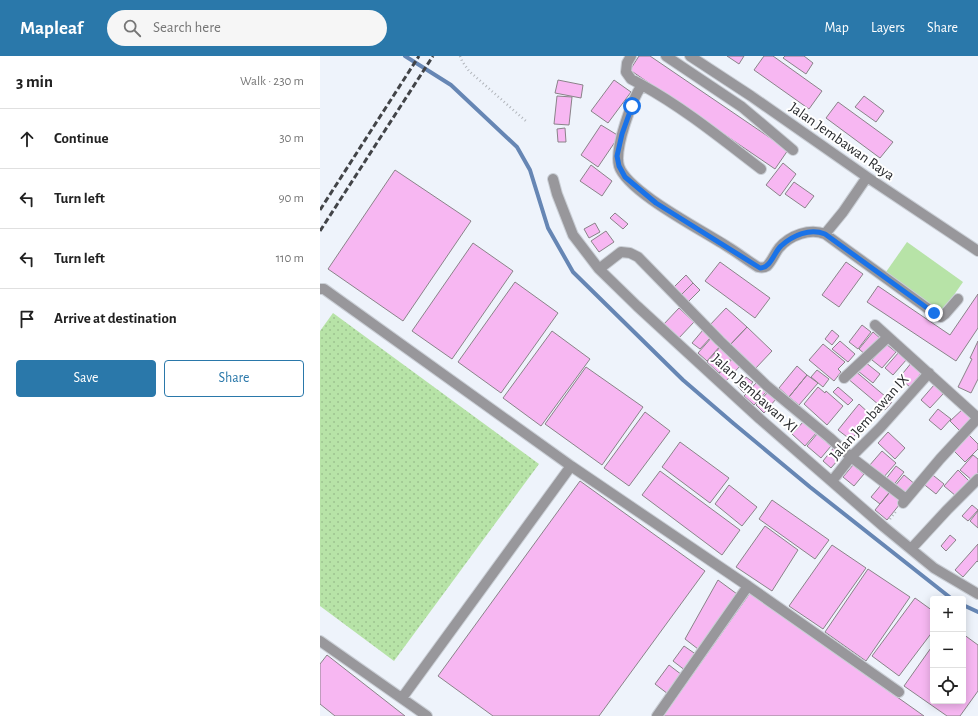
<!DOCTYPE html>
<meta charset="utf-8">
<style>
body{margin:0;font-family:"Alegreya Sans",sans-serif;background:#f6f6f6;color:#222}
.controls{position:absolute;right:12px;bottom:12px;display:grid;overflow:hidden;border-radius:4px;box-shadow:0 2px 10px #0003}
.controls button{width:36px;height:36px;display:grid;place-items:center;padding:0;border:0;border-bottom:1px solid #e0e0e0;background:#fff;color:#222;font:20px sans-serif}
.stop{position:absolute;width:12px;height:12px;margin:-9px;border:3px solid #1a73e8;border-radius:50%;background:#fff}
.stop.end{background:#1a73e8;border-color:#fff;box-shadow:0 1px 4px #0008}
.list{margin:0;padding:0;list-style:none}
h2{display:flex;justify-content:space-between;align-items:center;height:52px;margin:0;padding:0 16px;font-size:17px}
h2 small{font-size:13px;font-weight:400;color:#767676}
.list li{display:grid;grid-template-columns:26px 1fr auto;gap:12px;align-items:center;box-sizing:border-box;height:60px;padding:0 16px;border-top:1px solid #e0e0e0}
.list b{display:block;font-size:15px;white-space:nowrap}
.list em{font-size:13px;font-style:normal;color:#767676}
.actions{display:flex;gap:8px;padding:12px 16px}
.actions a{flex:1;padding:9px 0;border:1px solid #2a78aa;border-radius:4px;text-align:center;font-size:14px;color:#2a78aa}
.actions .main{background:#2a78aa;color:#fff}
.icon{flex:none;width:22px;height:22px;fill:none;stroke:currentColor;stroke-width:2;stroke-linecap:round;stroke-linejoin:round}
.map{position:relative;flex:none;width:658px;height:660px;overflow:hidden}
header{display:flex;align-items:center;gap:24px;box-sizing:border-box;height:56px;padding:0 20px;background:#2a78aa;color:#fff}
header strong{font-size:19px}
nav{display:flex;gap:22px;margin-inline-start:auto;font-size:14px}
.search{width:280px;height:36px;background:#f6f6f6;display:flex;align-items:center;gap:10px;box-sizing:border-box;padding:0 14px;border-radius:22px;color:#767676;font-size:15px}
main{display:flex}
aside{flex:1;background:#fff}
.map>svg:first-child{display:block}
.grass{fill:url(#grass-dots)}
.pitch{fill:#b7e3a7}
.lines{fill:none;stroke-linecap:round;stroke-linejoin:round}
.stream{stroke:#6686b4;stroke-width:4}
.building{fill:#f7b7f2;stroke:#8a8389}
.minor-casing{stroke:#cacfd6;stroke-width:12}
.path{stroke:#b0b4ba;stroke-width:2.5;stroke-dasharray:1 3;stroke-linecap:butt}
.minor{stroke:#98979b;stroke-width:10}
.rail{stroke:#424448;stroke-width:3;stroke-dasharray:6 3;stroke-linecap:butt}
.route{stroke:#1a73e8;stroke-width:5}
.labels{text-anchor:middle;stroke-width:4;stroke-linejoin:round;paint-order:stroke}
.street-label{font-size:15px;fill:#282a2d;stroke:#fff}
</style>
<header>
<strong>Mapleaf</strong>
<div class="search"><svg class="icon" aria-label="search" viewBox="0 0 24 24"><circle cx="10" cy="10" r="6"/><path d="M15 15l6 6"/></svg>Search here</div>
<nav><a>Map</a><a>Layers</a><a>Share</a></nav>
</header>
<main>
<aside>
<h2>3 min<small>Walk · 230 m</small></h2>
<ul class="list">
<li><svg class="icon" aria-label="ahead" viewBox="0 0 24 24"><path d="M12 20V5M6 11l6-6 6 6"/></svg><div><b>Continue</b></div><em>30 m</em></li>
<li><svg class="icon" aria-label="left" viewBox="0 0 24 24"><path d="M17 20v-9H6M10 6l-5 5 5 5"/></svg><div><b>Turn left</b></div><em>90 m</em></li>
<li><svg class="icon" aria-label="left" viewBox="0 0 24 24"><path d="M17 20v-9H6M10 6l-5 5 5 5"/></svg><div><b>Turn left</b></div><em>110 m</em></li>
<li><svg class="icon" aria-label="arrive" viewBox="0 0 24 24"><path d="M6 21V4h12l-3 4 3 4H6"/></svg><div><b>Arrive at destination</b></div></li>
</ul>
<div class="actions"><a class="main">Save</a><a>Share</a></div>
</aside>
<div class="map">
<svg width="658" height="660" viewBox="0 0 658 660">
<defs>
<pattern id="grass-dots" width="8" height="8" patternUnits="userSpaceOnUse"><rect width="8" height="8" fill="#b7e3a7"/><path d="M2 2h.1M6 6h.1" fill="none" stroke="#9dc390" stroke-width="1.8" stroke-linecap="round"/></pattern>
</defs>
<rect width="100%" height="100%" fill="#eef3fb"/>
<!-- grass -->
<path class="grass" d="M13 257 219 408 74 605 0 550V275Z"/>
<!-- pitch -->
<path class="pitch" d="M587 186 643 226 622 256 566 216Z"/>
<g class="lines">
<!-- stream -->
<path class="stream" d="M85 0 131 29 197 91 210 114 228 172 253 216 363 324 413 367 490 431 632 543
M643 549 658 556"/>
</g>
<!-- building -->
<path class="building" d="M319 0H330L468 94 455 113 310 14Z
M407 0H424L419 8Z
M444 0H453L502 35 489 53 434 14Z
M465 0H484L493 7 486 18 463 2Z
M238 24 263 29 261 42 235 37Z
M294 24 311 36 288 67 271 55Z
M237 40 252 41 249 69 234 68Z
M544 40 564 55 556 66 535 51Z
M518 46 573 86 560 102 506 62Z
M281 69 299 80 278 111 261 99Z
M245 72 246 86H238L237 73Z
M463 107 476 118 460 140 446 129Z
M271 109 292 125 282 140 260 125Z
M75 114 151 165 83 265 8 213Z
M474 126 494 140 485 152 465 138Z
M295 157 308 168 303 173 290 162Z
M275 167 280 176 269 182 264 173Z
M286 175 294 186 279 196 271 185Z
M153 187 193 215 132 303 92 275Z
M400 206 450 242 435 262 385 225Z
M526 206 543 218 519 251 502 239Z
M366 219 373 227 358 242 351 234Z
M195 226 238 257 181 337 138 306Z
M373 227 380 234 365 249 358 242Z
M558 230 630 279 658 238V272L636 305 547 246Z
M359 252 374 266 358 283 343 269Z
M406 252 427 271 410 289 389 270Z
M542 269 551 276 538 293 529 286Z
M427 271 452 295 435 313 410 289Z
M383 274 391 281 380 293 372 287Z
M512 274 519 280 512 289 505 283Z
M232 275 270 303 221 370 183 342Z
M553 276 561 283 547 300 539 293Z
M392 281 401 289 387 305 378 297Z
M520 285 535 298 528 306 512 293Z
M658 285V323L651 337 638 331 652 303 650 302Z
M503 288 525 306 518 313 521 316 514 325 489 304Z
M566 288 576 296 562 312 552 304Z
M401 290 413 300 399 317 387 306Z
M579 296 587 303 573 319 565 312Z
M413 302 421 309 405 326 397 320Z
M545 306 560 318 553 327 538 315Z
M592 306 603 315 590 331 579 322Z
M477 310 487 319 469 341 459 332Z
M266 311 323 351 282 409 225 368Z
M497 314 509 323 503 331 491 321Z
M534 314 572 346 565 354 527 322Z
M487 319 498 327 479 349 469 341Z
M426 321 433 326 424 337 418 331Z
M437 326 447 335 434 349 424 340Z
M614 329 623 338 610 352 601 344Z
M498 331 505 337 506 335 523 350 507 369 484 348Z
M518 331 533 344 528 349 513 336Z
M448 336 456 343 444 357 436 349Z
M539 348 551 359 531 384 518 374Z
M644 352 654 362 640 375 630 365Z
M618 353 631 363 621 374 609 364Z
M325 356 350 375 309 430 284 412Z
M484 365 497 376 485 390 472 378Z
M568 376 585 392 575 403 558 387Z
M646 376 658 388V393L645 406 631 392Z
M497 378 511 390 501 402 487 390Z
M360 386 409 422 390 447 342 411Z
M515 390 524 397 511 412 503 405Z
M562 395 576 407 563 422 549 410Z
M653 399 658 403V420L653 425 640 414Z
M533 409 544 418 534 430 523 421Z
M576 410 584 416 572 431 565 424Z
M638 414 650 426 636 440 624 430Z
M340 415 420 474 402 499 322 439Z
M609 416 624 428 616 438 601 426Z
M584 419 596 429 586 441 574 431Z
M260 425 385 515 279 660H173L118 620Z
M409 429 437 451 422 470 395 448Z
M561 429 570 436 560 448 551 441Z
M572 433 584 443 567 464 555 454Z
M452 444 509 484 495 503 439 463Z
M652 449 658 454 648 465 642 460Z
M658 455V472L650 465Z
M445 470 478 494 452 535 416 511Z
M630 479 636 484 626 495 621 490Z
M658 488V506L657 505 643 521 635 514Z
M512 489 546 512 503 573 469 550Z
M548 513 590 541 546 605 505 576Z
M398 524 417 538 378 593 365 583Z
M430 537 604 660H343Z
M595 542 613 555V575L579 620 552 600Z
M643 578 658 589V635L640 660H627L584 630 613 589V645H643Z
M364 590 377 599 366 615 353 605Z
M7 599 85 660H15L0 648V608Z
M349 609 362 619 348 638 335 628Z"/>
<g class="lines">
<!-- minor casing -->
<g class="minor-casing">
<path id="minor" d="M311 0 307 7 306 16 311 23 322 29
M346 0 422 51 473 94
M370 0 431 40 547 121 658 195
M441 113C403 84 364 52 322 29 312 43 294 93 299 110 307 136 384 175 408 191 418 197 428 205 438 211 442 212 444 212 447 210 452 205 455 197 459 192 470 179 490 172 505 178L618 260 621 261 625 258 638 243
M233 123 237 138 253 179 279 213 317 250 440 363 564 471 614 512 658 538
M505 178 523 156 547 121
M279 213 301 196 310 197 318 201 400 285 447 330 510 382 531 401 586 443
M0 233H4L251 410 428 530 337 660
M555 269 658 362
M524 322 568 281
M512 425 531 401 560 372 609 317
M583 447 620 403 658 362
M591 493 627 454 658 423
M428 530 579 636
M0 585 107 660
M82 642 251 410"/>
</g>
<!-- path -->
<path class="path" d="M140 0 142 5 149 15 207 66
M570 463 577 454"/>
<!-- minor -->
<use href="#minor" class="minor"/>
<!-- rail -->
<path class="rail" d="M0 154 99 0
M0 175 113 0"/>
</g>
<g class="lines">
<!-- route -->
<path class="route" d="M312 50 302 78 297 100 299 110 305 121 336 147 440 212C451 212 454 196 461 190 473 179 490 172 505 178L614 257"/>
</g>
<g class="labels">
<!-- street labels -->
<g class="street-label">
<text transform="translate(522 85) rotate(35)" y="5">Jalan Jembawan Raya</text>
<text transform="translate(435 337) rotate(42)" y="5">Jalan Jembawan XI</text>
<text transform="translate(549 361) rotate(-48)" y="5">Jalan Jembawan IX</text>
</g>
</g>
</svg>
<div class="controls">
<button>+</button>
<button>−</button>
<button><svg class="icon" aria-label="locate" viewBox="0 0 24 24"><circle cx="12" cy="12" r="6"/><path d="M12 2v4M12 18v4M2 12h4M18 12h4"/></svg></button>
</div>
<div class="stop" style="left:312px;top:50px"></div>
<div class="stop end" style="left:614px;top:257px"></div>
</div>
</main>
